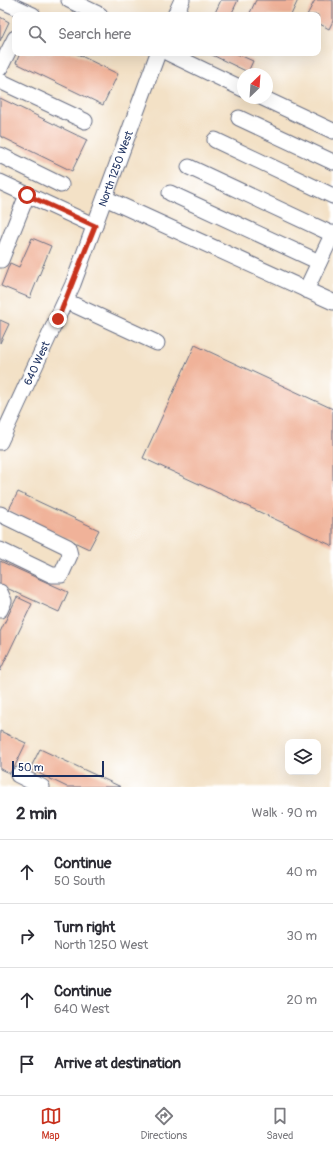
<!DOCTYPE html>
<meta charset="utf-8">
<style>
body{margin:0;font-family:Pangolin,sans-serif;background:#f2f2f3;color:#2b2b33}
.controls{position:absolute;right:12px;bottom:12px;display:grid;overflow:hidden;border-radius:8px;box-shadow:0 4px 16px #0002}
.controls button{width:36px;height:36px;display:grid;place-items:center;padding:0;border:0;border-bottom:1px solid #e1e1e2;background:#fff;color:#2b2b33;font:20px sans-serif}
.compass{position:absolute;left:237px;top:68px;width:36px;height:36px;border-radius:50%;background:#fff;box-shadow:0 4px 16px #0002;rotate:25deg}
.scale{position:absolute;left:12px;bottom:10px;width:92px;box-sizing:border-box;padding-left:4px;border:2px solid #1b2f5e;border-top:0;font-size:11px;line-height:14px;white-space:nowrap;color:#1b2f5e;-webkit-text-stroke:3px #fff;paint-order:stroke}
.stop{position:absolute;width:12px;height:12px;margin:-9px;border:3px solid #c8321e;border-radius:50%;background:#fff}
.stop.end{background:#c8321e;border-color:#fff;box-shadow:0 1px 4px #0008}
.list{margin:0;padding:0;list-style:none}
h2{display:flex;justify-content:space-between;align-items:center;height:52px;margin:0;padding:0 16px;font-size:17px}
h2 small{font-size:13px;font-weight:400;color:#7c7c81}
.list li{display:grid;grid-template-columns:26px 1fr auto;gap:12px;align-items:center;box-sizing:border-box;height:64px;padding:0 16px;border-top:1px solid #e1e1e2}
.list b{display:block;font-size:15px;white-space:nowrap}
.list p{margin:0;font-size:13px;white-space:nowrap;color:#7c7c81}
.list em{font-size:13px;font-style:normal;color:#7c7c81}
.icon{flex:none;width:22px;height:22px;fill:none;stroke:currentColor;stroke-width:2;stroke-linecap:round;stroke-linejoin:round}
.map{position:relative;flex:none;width:333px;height:787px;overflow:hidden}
.search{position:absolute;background:#fff;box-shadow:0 4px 16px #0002;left:12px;right:12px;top:12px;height:44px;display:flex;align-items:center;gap:10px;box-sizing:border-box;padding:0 14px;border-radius:8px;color:#7c7c81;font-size:15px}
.sheet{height:308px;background:#fff}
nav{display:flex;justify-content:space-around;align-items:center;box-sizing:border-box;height:56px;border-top:1px solid #e1e1e2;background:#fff;font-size:11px;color:#7c7c81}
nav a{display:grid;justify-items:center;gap:2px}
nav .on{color:#c8321e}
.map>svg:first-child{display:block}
.building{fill:#f0b299}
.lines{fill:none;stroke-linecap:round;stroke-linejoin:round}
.minor-casing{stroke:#676d82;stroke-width:17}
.minor{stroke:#fff;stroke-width:15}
.route{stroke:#c8321e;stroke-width:5}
.labels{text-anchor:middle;stroke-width:3;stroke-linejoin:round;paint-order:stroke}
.street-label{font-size:11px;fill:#1b2f5e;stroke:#fff}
</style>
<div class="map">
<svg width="333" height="787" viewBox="0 0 333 787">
<rect width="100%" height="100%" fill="#fff"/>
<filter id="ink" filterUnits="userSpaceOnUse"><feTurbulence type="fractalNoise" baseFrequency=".025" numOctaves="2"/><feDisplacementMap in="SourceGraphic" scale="8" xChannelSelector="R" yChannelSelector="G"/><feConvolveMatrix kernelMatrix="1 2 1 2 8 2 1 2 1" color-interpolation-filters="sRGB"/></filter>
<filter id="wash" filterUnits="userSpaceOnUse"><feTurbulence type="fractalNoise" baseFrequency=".012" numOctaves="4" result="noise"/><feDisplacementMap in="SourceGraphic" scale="16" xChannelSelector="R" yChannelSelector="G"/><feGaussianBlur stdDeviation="0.9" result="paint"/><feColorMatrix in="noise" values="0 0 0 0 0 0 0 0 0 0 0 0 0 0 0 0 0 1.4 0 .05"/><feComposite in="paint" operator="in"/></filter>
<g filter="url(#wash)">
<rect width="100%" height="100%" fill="#f3e1c6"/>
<g id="blocks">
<!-- building -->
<path class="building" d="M221 0H238L231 15H214Z
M256 0H298L291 15H249Z
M315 0H333V21L329 29 318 23V15H307Z
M0 17 9 22 0 41Z
M20 53H75L118 74 103 105 16 63Z
M208 53H235L253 61 248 72Z
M0 98 87 140 72 171 0 136Z
M32 238 51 246 30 298 1 286 10 263 19 267Z
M0 320 9 324 0 343Z
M195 345 333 409V546L143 458Z
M18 492 99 530 89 549 8 511Z
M0 561 68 592 59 612 0 585Z
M17 597 32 604 0 671V632Z
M0 731 26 743 11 774 0 769Z
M40 749 121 787H67L30 769Z"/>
</g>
</g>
<g filter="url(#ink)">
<use href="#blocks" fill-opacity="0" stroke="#676d82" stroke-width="1"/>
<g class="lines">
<!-- minor casing -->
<g class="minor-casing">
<g id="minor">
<path d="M0 0 33 15"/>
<path d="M69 0 100 15"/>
<path d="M175 15 182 0"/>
<path d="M168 53 243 89"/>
<path d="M0 68 15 38"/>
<path d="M0 81 85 121"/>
<path d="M263 98 333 131"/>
<path d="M239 118 333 162"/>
<path d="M215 140 333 196"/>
<path d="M0 155 61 185"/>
<path d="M189 167 332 234"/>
<path d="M0 182 95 226"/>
<path d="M170 193 319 262"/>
<path d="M105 198 333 302"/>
<path d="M1 260 27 195"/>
<path d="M306 290 333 233"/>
<path d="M66 301 157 343"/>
<path id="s1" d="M0 442 73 284 158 53"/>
<path d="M0 514 68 547 70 555 61 575H52L0 550"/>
<path d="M0 592 4 601 0 610"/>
<path d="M18 775 42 787"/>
</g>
</g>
<!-- minor -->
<use href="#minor" class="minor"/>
</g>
</g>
<g class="lines" filter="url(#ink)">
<!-- route -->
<path class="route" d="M27 195 95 226 58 319"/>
</g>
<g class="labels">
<!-- street labels -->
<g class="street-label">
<text dy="4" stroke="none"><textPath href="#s1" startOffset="297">North 1250 West</textPath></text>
<text dy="4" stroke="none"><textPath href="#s1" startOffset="87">640 West</textPath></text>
</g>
</g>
</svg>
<div class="controls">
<button><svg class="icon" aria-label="layers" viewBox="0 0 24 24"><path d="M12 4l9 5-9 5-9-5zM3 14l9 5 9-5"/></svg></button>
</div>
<svg class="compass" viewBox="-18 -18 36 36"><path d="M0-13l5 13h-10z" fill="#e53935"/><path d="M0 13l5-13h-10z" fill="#7c7c81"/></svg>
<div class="scale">50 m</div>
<div class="stop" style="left:27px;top:195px"></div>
<div class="stop end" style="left:58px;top:319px"></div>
<div class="search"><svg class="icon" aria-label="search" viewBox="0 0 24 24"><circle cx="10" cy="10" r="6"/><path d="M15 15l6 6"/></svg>Search here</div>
</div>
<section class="sheet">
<h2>2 min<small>Walk · 90 m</small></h2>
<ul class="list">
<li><svg class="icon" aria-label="ahead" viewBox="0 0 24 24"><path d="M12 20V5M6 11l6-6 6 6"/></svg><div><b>Continue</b><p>50 South</p></div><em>40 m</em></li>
<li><svg class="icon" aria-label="right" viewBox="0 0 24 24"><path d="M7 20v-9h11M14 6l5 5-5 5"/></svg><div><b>Turn right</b><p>North 1250 West</p></div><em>30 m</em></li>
<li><svg class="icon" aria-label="ahead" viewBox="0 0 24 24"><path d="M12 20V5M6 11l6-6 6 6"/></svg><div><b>Continue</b><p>640 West</p></div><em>20 m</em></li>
<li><svg class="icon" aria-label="arrive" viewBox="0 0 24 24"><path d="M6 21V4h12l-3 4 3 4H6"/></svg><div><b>Arrive at destination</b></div></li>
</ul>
</section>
<nav>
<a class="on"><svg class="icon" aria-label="map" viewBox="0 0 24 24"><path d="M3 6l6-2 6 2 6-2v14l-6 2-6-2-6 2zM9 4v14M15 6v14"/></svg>Map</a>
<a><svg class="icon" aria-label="directions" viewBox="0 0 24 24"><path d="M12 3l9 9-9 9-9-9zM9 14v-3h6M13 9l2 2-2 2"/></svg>Directions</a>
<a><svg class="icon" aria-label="saved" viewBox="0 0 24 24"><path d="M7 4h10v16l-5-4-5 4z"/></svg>Saved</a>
</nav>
